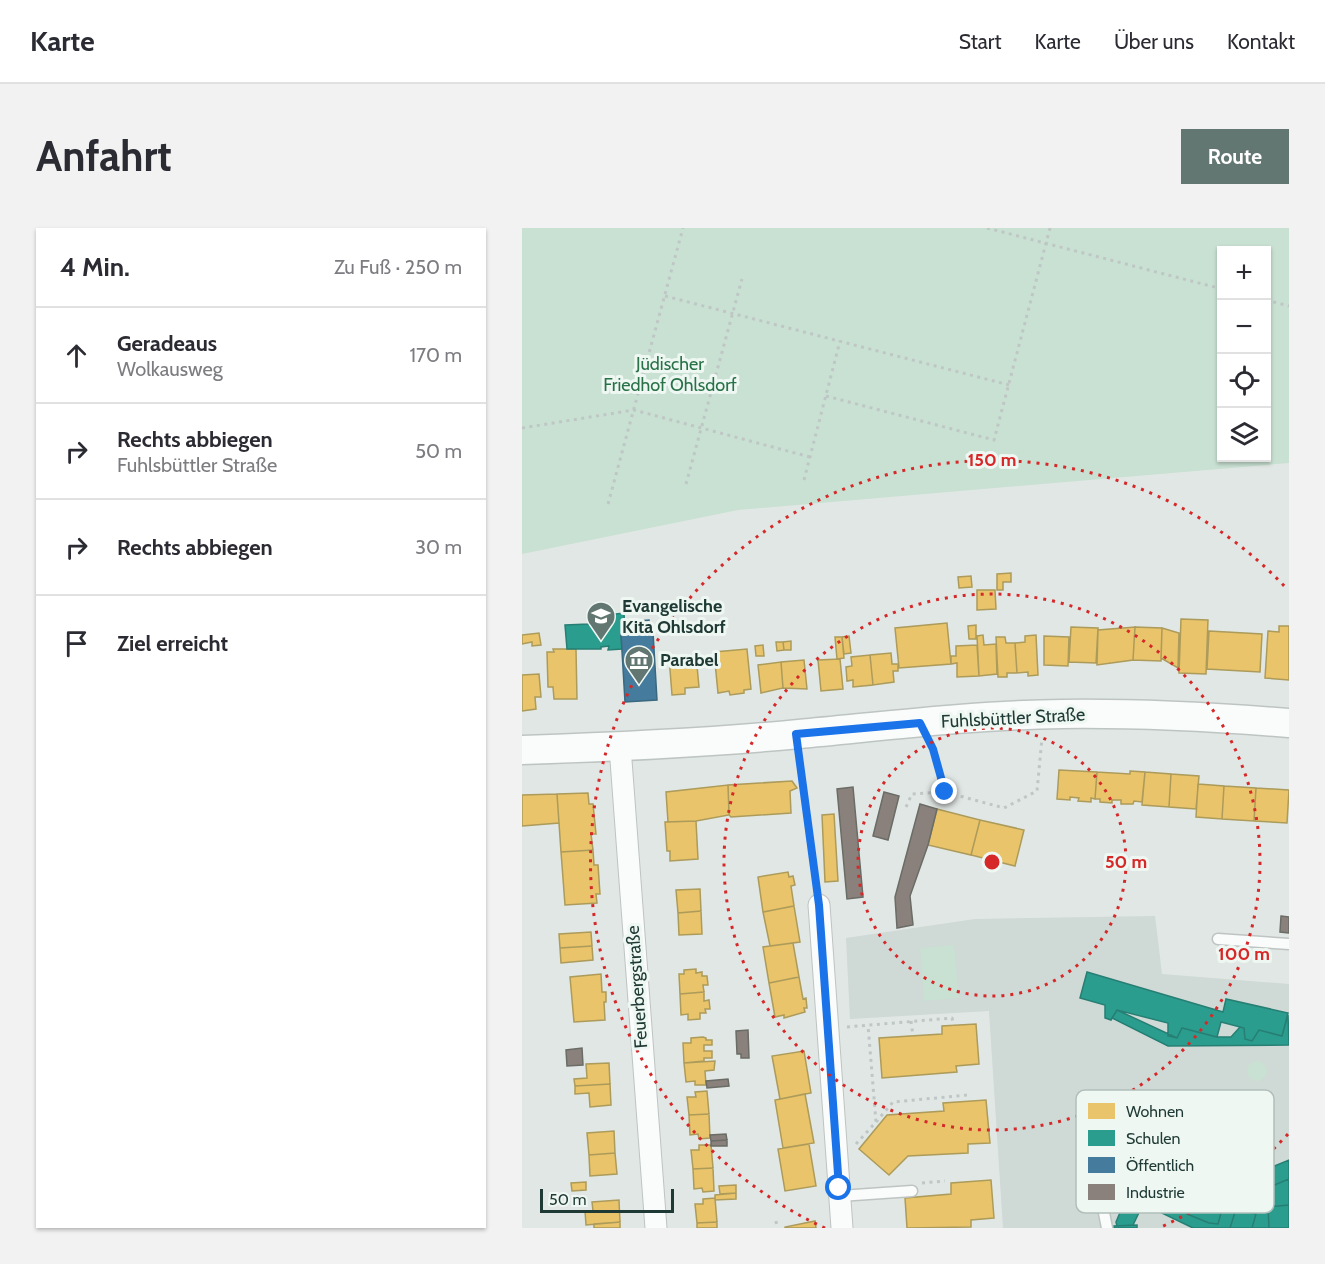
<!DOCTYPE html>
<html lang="de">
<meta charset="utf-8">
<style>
body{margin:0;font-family:Cabin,sans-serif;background:#f2f2f3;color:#2b2b33}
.controls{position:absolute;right:18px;top:18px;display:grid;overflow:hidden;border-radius:0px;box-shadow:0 2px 4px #0004}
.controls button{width:54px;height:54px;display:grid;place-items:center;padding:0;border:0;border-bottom:2px solid #e1e1e2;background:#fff;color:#2b2b33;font:30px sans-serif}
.scale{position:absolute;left:18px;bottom:15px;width:134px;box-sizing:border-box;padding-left:6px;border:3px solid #1f3a34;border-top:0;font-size:16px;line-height:21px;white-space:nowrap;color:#1f3a34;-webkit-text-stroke:4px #eff7f3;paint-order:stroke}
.stop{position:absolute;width:18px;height:18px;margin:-14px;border:4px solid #1a73e8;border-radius:50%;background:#fff}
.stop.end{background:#1a73e8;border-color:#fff;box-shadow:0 2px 6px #0008}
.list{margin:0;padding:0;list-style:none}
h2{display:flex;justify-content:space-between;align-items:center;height:78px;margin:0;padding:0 24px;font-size:26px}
h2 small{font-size:20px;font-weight:400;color:#7c7c81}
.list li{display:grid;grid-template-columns:39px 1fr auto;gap:18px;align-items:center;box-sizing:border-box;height:96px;padding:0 24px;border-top:2px solid #e1e1e2}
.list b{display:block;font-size:22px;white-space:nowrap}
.list p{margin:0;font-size:20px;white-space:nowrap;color:#7c7c81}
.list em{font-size:20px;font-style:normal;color:#7c7c81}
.icon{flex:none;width:33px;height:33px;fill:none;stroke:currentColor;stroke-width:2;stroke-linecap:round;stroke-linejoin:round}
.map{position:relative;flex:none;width:767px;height:1000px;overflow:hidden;border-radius:0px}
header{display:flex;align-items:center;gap:36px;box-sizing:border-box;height:84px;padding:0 30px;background:#fff;border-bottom:2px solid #e1e1e2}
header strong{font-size:28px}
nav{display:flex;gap:33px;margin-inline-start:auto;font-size:21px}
.intro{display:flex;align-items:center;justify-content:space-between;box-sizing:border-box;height:144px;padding:0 36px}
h1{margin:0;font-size:42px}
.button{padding:15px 27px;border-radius:0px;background:#637772;color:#fff;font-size:21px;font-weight:700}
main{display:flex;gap:36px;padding:0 36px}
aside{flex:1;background:#fff;border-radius:0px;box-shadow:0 2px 4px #0004}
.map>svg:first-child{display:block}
.built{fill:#cfd9d5}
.green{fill:#c9e1d2;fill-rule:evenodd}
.homes{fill:#e9c46a;stroke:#ac9b5a;stroke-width:1.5}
.schools{fill:#2a9d8f;stroke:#277f74;stroke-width:1.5}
.public{fill:#457b9d;stroke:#3a687e;stroke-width:1.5}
.industry{fill:#8a817c;stroke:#6a6c66;stroke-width:1.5}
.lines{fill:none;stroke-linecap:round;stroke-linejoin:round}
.lane-casing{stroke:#bec4c2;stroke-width:13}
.street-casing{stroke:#bec4c2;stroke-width:23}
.secondary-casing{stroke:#bdc5c2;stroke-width:31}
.path{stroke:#bfc7c6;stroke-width:3;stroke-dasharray:3 4.5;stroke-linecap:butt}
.lane{stroke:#fafbfb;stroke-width:10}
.street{stroke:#fafbfb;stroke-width:21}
.secondary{stroke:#fafbfb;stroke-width:28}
.route{stroke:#1a73e8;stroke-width:8}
.ring{fill:none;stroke:#d62828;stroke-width:3;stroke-dasharray:3 6}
.labels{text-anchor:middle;stroke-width:6;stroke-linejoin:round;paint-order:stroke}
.park-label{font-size:18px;fill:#297248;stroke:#eff7f3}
.poi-label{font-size:18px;font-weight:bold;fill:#1f3a34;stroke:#eff7f3;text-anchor:start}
.street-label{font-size:18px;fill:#1f3a34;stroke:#eff7f3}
.key{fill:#eff7f3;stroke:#b1beba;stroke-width:1.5}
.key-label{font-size:16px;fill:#1f3a34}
.centre{fill:#d62828;stroke:#eff7f3;stroke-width:3}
.ring-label{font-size:18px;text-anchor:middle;font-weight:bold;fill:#d62828;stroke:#eff7f3;stroke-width:6;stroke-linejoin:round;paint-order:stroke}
</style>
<header>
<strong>Karte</strong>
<nav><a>Start</a><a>Karte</a><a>Über uns</a><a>Kontakt</a></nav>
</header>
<div class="intro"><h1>Anfahrt</h1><a class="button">Route</a></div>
<main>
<aside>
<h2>4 Min.<small>Zu Fuß · 250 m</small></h2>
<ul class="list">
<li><svg class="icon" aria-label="ahead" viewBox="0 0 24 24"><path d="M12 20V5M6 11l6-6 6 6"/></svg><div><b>Geradeaus</b><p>Wolkausweg</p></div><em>170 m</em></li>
<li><svg class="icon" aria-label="right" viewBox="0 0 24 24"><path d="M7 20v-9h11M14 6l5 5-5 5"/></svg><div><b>Rechts abbiegen</b><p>Fuhlsbüttler Straße</p></div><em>50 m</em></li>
<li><svg class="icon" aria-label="right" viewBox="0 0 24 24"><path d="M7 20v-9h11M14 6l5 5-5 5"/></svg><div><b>Rechts abbiegen</b></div><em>30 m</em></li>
<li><svg class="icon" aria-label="arrive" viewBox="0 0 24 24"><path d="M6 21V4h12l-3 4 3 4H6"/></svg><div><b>Ziel erreicht</b></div></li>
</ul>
</aside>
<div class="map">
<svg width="767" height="1000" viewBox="0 0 767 1000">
<rect width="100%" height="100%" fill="#e1e7e5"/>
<!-- built -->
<path class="built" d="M633 688 640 746 767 756V1000H481L467 783 328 791 324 710 453 691Z"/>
<!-- green -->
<path class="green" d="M0 0H767V235L216 282 0 326ZM700 22H744V230H700Z
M432 717 437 770 402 773 398 720Z
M725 843a10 10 0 1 1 20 0a10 10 0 1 1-20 0Z"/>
<!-- homes -->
<path class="homes" d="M489 345V354H481V362H475V346Z
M449 348 450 359 437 360 436 349Z
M455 362H473L474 381 455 382Z
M659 391 686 392 684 446 657 445Z
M425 395 429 436 377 440 373 400Z
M454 397V411H447L446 398Z
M757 398H767V452L743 450 746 403 757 404Z
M549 399 576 400 574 435 547 434Z
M613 399 640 400 639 433 611 432Z
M613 399 611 432 575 437 576 402Z
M640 400 657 405 656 440 639 430Z
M687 403 740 406 738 444 685 441Z
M17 405 19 417 10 418V414L0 416V407Z
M461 407 462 417 474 416 475 446 457 448 455 408Z
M514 407 516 447 506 448V444L495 445 493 415 503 414V408Z
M327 408 329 425 322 426 320 409Z
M522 408 547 409 546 438 522 437Z
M313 409H320L322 430 315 431Z
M474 409H483L484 415H493L495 445H485V449H476Z
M269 413V422H262L261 414Z
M254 414H261L262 422 255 423Z
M241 417 242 428H234L233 418Z
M455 417 457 448 435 449V435L429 436V428H434V418Z
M31 421H54L55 471H32L31 459H26L25 424H32Z
M225 421 229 461 222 462V465L208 467 207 463 196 465 192 424Z
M369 425 370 436H376V443H371L372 454 351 457 348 427Z
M174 427 177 459 163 460V466L150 467 147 429Z
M348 427 351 457 331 459V452L325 453 324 439 330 438 329 429Z
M318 431 321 461 299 463 296 432Z
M282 432 285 461 261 460 259 434Z
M259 434 261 460 239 465 236 437Z
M17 446 19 469H13L14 481 0 483V447Z
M537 542 575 544 573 571 569 570V574L556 573 557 570 548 569V572L535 571Z
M608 543 623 544 620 574 612 573 611 576H599V572H590V575L578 574V571H573L575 544 608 546Z
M623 544 649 546 647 579 620 577Z
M649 546 677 548 674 581 647 579Z
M270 553 275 560 268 563 269 585 209 589 207 587 206 557Z
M676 556 702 558 700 591 674 589Z
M206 557 207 587 174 593 146 594 144 564Z
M702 558 734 560 732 593 700 591Z
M734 560 767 562 765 595 732 593Z
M66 565 67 576H71L74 606H69L71 622 39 624 35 566Z
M35 566 37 595 0 598V567Z
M415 581 458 592 449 627 406 617Z
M312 586 316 653 303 654 300 587Z
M458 592 502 602 493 638 449 627Z
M174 593 176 631 148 633V623H145L143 594Z
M71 622 72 637H76L78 666H74L75 675 43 677 39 624Z
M266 644 267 649 271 648 273 657 269 658 272 678 241 684 236 649Z
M178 661 179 683 156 685 154 662Z
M272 678 278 714 248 718 241 684Z
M179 683 180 706 157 707 156 685Z
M69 704 70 718 38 720 37 706Z
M271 715 277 749 247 755 241 719Z
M70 718 71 732 39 735 38 720Z
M174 741V745L180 744V748H185L186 757H181L182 764 158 766 157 746H162V742Z
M79 746 80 764H84V774H82L83 792 52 794 48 749Z
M277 749 281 771 284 770 285 780H282L283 784 262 790V787L253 789 247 755Z
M182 764V773L187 772 188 781H183L184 785H178V791L166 792V786L159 787 158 766Z
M454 796 457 836 434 838 435 844 360 850 357 810 420 806V798Z
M181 809 184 810V812H190V817H182V823H190V830H182V833L162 835 161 815H169V810Z
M282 823 289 865 258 871 250 828Z
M193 833 192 842 183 843 184 857H173V853L164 854 162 835Z
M87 835 88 856 53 858 52 851 65 850 64 836Z
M88 856 89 877 68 879 67 865 53 866V858Z
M185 863 187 886 167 887 165 869H174L173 864Z
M283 866 292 915 261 920 253 872Z
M464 872 468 915 446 916V925L386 928 367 947 337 921 365 887 422 883 421 875Z
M187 886 188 910 177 911 176 906 168 907 167 887Z
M92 903 93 925 67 927 65 905Z
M287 916 294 958 263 963 256 921Z
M177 917H189L191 940 171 941 169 922H177Z
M93 925 95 946 68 948 67 927Z
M191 940 192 963 181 964 180 960 172 961 171 941Z
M469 952 472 990 449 992V999L385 1000 383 970 429 966V955Z
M64 954V962L50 963 49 955Z
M214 957V965L198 966 197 958Z
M214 965V971L193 972V967Z
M193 970 195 994 175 995 173 976H181V971Z
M97 972 98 994 64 997 63 983H71L70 974Z
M293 993 294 1000H263V999Z
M98 994V1000H72V996Z
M195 994V1000H175V995Z"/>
<!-- schools -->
<path class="schools" d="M102 385 103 406H99L100 421 86 422 87 418 79 419V421H45L43 397 67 396V389Z
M565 744 701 784 704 771 766 785 760 808 737 802 730 813 723 811 722 800 699 794 695 809 660 800 655 810 646 808V795L595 782 589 792 583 790V777L558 770Z
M595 782 655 810 660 800 695 809H709L718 799 722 800 723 811 730 813 737 802 760 808 766 787 767 817 646 818 590 790Z
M584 932 615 940 614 944 644 951 643 955 673 963 672 966 702 974 696 996 687 995 665 986V983H659L636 975 637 971 624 970 607 963 608 962 578 952Z
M767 932V951L750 958 743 942Z
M728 942H743L750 958 767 951V977L746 979 747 1000H730L734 986 714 981 708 1000H671L621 976 624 970 637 971 636 975 659 983H665V986L687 995 696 996 702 974 718 968 720 959 727 970 736 967V954L729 949Z
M599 960 624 970 611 997 595 998 594 994 605 968 598 963Z
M767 977V1000H747L746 979Z
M714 981 734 986 730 1000H708Z
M615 997V1000H592V998Z"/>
<!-- public -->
<path class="public" d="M127 392 128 404H131L135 472 103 474 99 406H103L102 394Z"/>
<!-- industry -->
<path class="industry" d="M331 559 341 669 325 671 315 561Z
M362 564 377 568 366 612 351 608Z
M398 576 415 581 406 617 388 668 391 697 375 700 373 669Z
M759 688 767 689V705L758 704Z
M226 802 227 830H219V826H215L214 803Z
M60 820 61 837 45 838 44 822Z
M206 851 207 858 185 860 184 853Z
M204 906 205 912 189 913 188 907Z
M205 912V918H189V913Z"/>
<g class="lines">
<!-- lane casing -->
<g class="lane-casing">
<path id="lane" d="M696 711 767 716
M318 968 390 963
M585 1000 567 909 588 902"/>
</g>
<!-- street casing -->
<g class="street-casing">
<path id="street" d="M98 519 134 1000
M297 677 320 1000"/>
</g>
<!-- secondary casing -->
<g class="secondary-casing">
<path id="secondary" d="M0 522C92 519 185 515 277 506 364 498 452 487 540 486 616 485 691 489 767 495"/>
</g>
<!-- path -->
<path class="path" d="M465 0 700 61
M143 68 487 157
M744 72 767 78
M304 168 472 212 528 0
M0 200 112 182 288 229
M282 252 318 113
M164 256 220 51
M86 276 161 0
M408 515 423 564 482 580 515 563 520 510
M277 527 294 660
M384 579 390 566 423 564
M389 793 391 808
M325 799 430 790 432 797
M354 894 371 874 446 867
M334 916 354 894 346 797
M400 955 423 953
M254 993 255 1000"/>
<!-- lane -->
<use href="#lane" class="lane"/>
<!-- street -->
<use href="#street" class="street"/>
<!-- secondary -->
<use href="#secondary" class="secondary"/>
</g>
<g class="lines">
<!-- route -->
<path class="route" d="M317 960 297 677 274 506 398 495 411 521 423 564"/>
</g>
<!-- distance rings -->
<g class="ring">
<circle cx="470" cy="634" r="134"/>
<circle cx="470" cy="634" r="268"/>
<path d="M766 906A402 402 0 0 1 637 1000M303 1000A402 402 0 1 1 766 362"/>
</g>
<!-- icons -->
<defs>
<g id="school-pin" transform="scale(1.5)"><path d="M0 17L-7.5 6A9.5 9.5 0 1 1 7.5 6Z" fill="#637772" stroke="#eff7f3"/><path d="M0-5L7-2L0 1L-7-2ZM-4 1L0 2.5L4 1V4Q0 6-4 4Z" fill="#fff"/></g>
<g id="museum-pin" transform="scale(1.5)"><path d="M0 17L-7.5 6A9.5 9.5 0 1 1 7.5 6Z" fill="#637772" stroke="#eff7f3"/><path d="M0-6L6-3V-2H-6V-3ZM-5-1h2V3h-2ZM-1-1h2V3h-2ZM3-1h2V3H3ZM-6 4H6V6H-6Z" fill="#fff"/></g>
</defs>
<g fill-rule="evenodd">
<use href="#school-pin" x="79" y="388"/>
<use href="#museum-pin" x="117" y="432"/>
</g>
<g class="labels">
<!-- park labels -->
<g class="park-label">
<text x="148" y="142">Jüdischer<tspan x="148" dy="21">Friedhof Ohlsdorf</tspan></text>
</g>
<!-- poi labels -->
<g class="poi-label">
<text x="100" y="384">Evangelische<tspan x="100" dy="21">Kita Ohlsdorf</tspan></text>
<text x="138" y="438">Parabel</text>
</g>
<!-- street labels -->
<g class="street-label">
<text transform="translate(491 490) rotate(-3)" y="6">Fuhlsbüttler Straße</text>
<text transform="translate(115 759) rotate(-94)" y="6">Feuerbergstraße</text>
</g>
</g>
<!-- legend -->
<rect x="554" y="862" width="198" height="123" rx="9" class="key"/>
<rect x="566" y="875" width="27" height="16" fill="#e9c46a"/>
<rect x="566" y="902" width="27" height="16" fill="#2a9d8f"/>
<rect x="566" y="929" width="27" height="16" fill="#457b9d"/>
<rect x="566" y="956" width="27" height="16" fill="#8a817c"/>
<g class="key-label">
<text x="604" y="889">Wohnen</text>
<text x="604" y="916">Schulen</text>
<text x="604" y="943">Öffentlich</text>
<text x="604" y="970">Industrie</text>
</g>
<circle cx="470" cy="634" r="9" class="centre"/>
<g class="ring-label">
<text x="470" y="238">150 m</text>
<text x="604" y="640">50 m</text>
<text x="722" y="732">100 m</text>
</g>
</svg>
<div class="controls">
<button>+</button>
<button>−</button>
<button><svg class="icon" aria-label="locate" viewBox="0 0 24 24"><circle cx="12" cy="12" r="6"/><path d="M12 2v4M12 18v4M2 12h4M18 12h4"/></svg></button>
<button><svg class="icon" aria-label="layers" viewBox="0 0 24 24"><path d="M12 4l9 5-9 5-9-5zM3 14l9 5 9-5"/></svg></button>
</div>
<div class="scale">50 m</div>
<div class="stop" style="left:317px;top:960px"></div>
<div class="stop end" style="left:423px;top:564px"></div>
</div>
</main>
